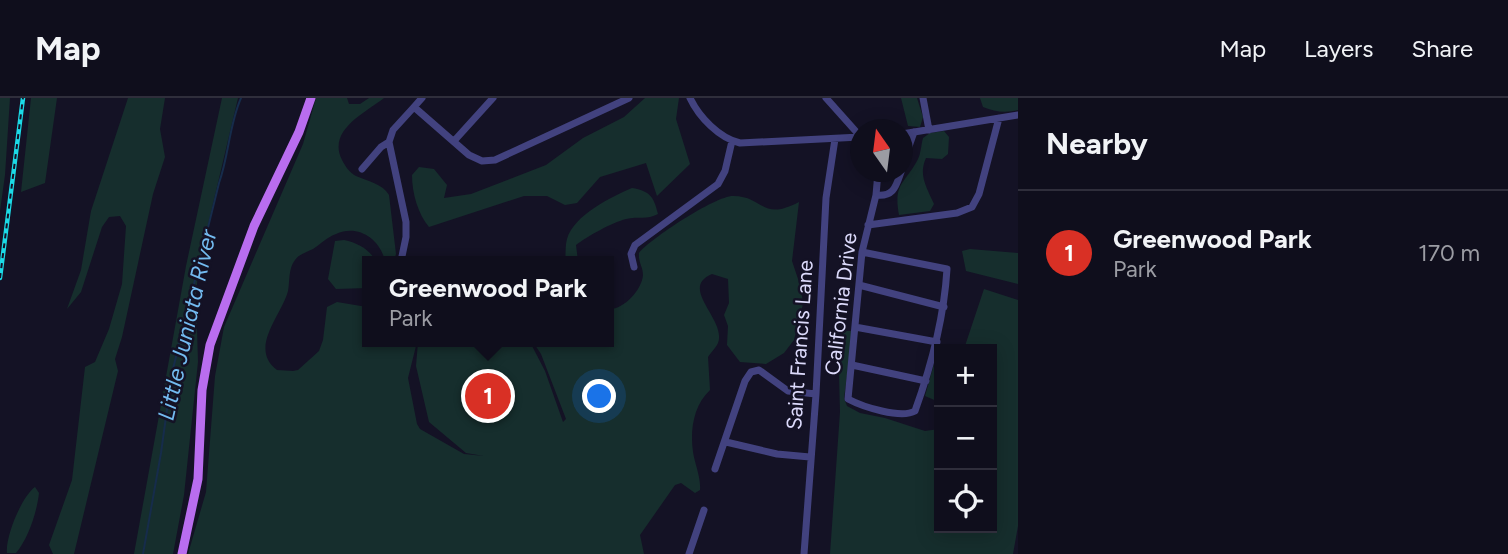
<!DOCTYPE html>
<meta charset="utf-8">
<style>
body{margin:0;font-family:Figtree,sans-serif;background:#181725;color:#f1f3f6}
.controls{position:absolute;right:21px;bottom:21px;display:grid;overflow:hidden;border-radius:0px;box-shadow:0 4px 18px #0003}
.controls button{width:63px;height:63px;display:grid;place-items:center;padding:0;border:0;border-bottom:2px solid #2f2e3b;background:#0f0e1c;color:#f1f3f6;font:35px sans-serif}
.compass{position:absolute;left:850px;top:21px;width:63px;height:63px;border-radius:50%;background:#0f0e1c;box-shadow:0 4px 18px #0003;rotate:346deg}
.you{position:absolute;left:600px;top:299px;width:24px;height:24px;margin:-18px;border:5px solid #fff;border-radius:50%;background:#1a73e8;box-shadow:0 0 0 10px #1a73e833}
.badge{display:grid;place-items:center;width:46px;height:46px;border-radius:50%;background:#d93025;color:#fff;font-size:23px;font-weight:700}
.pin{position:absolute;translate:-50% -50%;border:4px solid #fff;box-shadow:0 2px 7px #0006}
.popup{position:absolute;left:362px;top:158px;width:252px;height:91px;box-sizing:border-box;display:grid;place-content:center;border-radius:0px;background:#0f0e1c;filter:drop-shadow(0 2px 5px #0005);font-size:23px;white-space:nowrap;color:#9b9ca3}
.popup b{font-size:26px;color:#f1f3f6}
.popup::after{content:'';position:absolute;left:50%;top:100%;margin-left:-14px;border:14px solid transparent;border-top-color:#0f0e1c}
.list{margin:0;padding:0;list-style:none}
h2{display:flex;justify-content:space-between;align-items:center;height:91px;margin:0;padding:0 28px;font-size:30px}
h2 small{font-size:23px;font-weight:400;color:#9b9ca3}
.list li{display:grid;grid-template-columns:46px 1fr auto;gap:21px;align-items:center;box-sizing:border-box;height:126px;padding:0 28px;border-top:2px solid #2f2e3b}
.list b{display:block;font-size:26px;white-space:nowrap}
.list p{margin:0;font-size:23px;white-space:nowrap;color:#9b9ca3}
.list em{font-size:23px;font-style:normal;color:#9b9ca3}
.icon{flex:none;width:38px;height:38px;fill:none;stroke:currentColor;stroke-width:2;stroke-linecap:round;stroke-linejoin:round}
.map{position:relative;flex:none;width:1018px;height:456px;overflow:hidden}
header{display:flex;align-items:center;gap:42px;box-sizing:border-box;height:98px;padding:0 35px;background:#0f0e1c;border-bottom:2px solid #2f2e3b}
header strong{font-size:33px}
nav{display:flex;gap:38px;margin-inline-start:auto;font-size:24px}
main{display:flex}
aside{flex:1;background:#0f0e1c}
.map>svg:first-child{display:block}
.green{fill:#162e2d}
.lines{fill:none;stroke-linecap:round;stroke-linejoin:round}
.stream{stroke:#162c4b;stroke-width:2}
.minor{stroke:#42427f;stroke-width:7}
.major{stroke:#b96def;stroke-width:9}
.rail-casing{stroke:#1bdae6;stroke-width:4.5}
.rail{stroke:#141225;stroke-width:2;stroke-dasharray:5;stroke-linecap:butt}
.labels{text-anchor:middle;stroke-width:5;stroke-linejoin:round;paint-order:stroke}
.street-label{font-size:21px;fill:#dcdafb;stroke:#141225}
.water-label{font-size:23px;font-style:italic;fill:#73bbf0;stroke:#141225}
</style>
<header>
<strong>Map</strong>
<nav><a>Map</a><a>Layers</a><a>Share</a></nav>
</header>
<main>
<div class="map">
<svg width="1018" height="456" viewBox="0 0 1018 456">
<rect width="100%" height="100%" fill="#141225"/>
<!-- green -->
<path class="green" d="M0 0H10L5 77 0 113Z
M31 0H57L45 85 21 94Z
M128 0H165L160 31 165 59 153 96 122 239 115 261 118 273 74 456H53L49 447 72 382 85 269 95 264 109 231 122 186 126 128 120 118 109 119 102 129 81 194 67 211 81 172 91 113Z
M222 0H238L199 165 196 197 198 264 184 397 173 456H134L186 168Z
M316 0H347L349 6H360L369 0H384C365 15 327 32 342 62 345 68 350 75 356 78 367 83 383 86 389 97L396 156 394 163H385C380 141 358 126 336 136 327 139 321 146 313 151 307 154 299 156 295 162 288 171 290 183 288 193 282 217 248 250 277 272L293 273 298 272 319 253 323 242 327 209 337 204 367 209V244H417L408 280 417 326 420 331 464 356 484 358 466 355 429 324 416 268 418 244H530L545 273 563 324 566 321 541 256 533 244H609V211C623 212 642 192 643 177 643 169 638 164 639 155 650 141 715 98 733 98 764 98 761 124 799 104L792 163 801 190 803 206 794 242 784 255 766 266 740 264 727 247 728 228 724 217 729 205 728 181 712 176C678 190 727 222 718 245 716 250 711 254 708 259L710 292C693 308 690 333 693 354 695 367 701 379 700 392L695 395 681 385 675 387 640 437 644 456H188L206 394 215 278 224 229 303 46Z
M645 0H679L676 21 690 66 657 98 646 65 600 79 577 105 565 107 547 98H524L429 129C418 116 412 95 412 77L419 69 434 71 447 87 444 100 471 96 546 67 583 40 624 19Z
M901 0H917L923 19 920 29 908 28Z
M980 0H1018V12C1006 15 995 14 983 9Z
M944 33 949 39 948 56 942 61 926 60C918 77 927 90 934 106L930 113 899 117C893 85 905 86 918 61 921 55 921 47 923 40L930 35Z
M632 90C650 93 654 99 658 116 647 122 638 118 626 121 611 125 588 138 576 147L578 163H565C566 157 565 148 567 141 574 117 611 99 632 90Z
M344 142C358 145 369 151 376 163H367V190L336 191 328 181 335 143Z
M970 151 1018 155V186L966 173 962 153Z
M984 191 1018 202V428L1013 456H830L840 314 838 237 841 233H853L844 300 847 308 860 315 885 320 925 333 939 331V430H992V251H964Z
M939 256V304L925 298 936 259Z
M35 389 39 395C37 414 28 441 16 455H7C5 439 22 398 35 389Z"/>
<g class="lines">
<!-- stream -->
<path class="stream" d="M143 456 161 355 172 275 219 85C229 57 229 27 241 0"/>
<!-- minor -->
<path class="minor" d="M422 0 414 9 469 57 482 63 495 62 629 0
M690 0C699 19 719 40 740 45L860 39
M826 0 860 38
M923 0 929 32
M902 36 1018 17
M454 43 493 0
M389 44 406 124V139L401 163
M902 68 914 34
M362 71 381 49 389 44 393 32 414 9
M876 97C894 99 896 88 901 74
M868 127 957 115 972 109 979 96 999 20
M862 154 947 171C944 220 932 266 915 313 901 321 863 309 848 301L862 154 876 97 878 74
M634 169 631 156 635 147 718 86 725 73 732 43
M859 187 944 209
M855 229 937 244
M852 267 926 283
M726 344 777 356 810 359
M715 371 745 283 751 274 759 272 788 293 816 296
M689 456 704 412
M804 456 816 296 826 100 835 41"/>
<!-- major -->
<path class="major" d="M182 456 198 381 202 292 210 247 254 128 299 34 311 0"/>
<!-- rail casing -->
<g class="rail-casing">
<path id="rail" d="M0 180 23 0"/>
</g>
<!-- rail -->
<use href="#rail" class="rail"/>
</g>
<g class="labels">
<!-- street labels -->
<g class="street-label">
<text transform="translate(841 206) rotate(-83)" y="7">California Drive</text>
<text transform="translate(800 247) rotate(-86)" y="7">Saint Francis Lane</text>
</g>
<!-- water labels -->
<g class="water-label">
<text transform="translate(187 227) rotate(-77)" y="8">Little Juniata River</text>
</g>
</g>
</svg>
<div class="controls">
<button>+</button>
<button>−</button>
<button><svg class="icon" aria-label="locate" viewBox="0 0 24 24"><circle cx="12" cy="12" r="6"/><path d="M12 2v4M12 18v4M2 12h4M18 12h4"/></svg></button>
</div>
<svg class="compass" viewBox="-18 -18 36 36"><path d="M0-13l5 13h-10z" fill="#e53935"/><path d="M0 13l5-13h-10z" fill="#9b9ca3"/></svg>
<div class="you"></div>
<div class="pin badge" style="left:488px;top:298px">1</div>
<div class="popup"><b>Greenwood Park</b>Park</div>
</div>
<aside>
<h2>Nearby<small></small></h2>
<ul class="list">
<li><span class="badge">1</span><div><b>Greenwood Park</b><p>Park</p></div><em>170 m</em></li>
</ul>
</aside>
</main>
